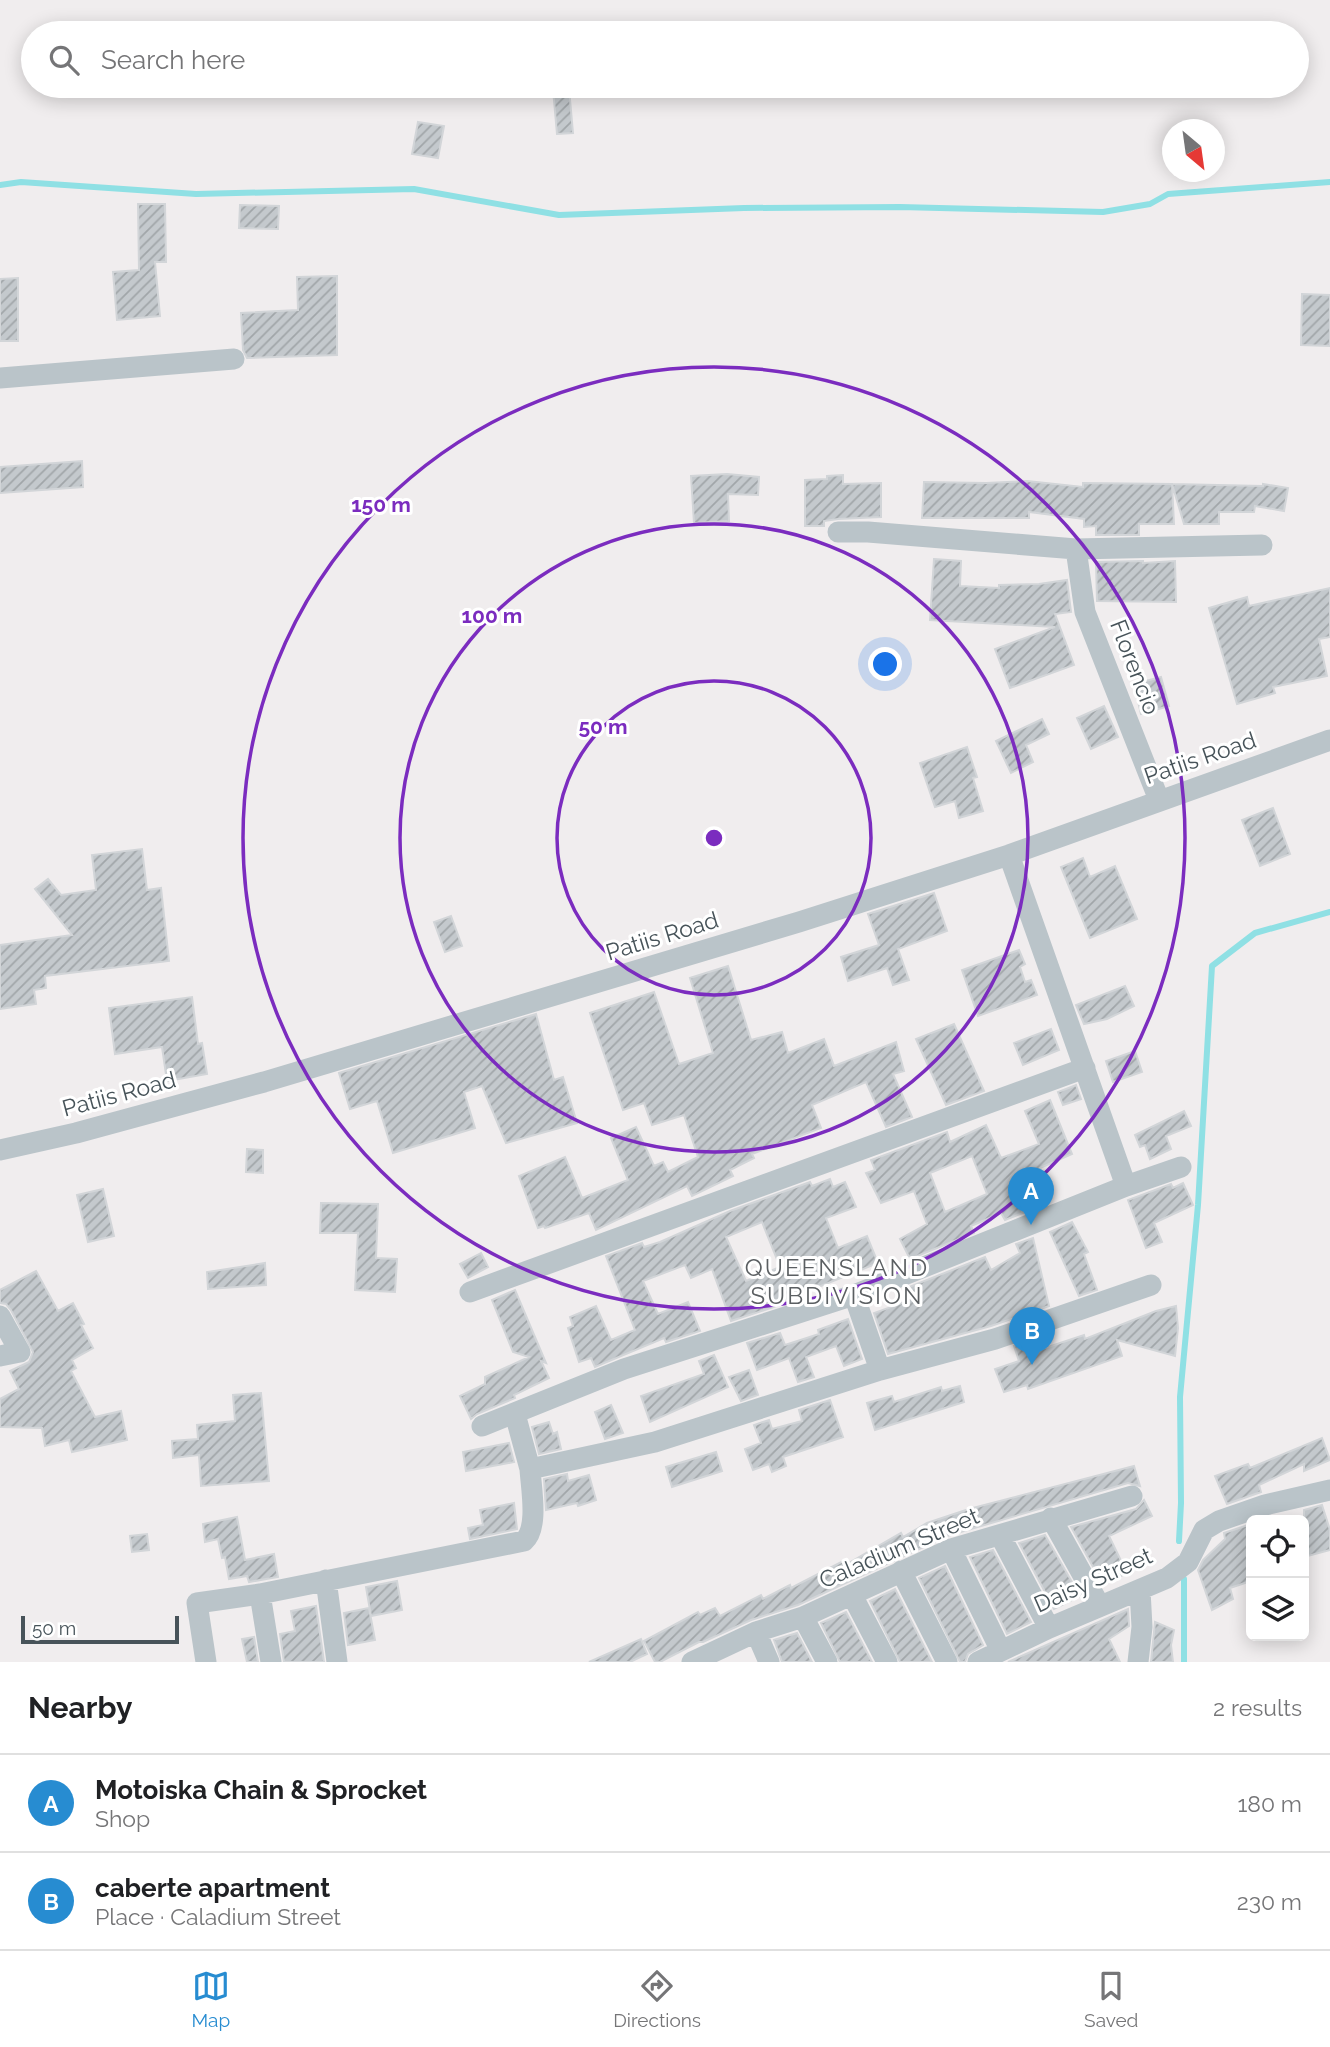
<!DOCTYPE html>
<meta charset="utf-8">
<style>
body{margin:0;font-family:Raleway,sans-serif;background:#f6f6f6;color:#202124}
.controls{position:absolute;right:21px;bottom:21px;display:grid;overflow:hidden;border-radius:10px;box-shadow:0 4px 18px #0003}
.controls button{width:63px;height:63px;display:grid;place-items:center;padding:0;border:0;border-bottom:2px solid #e0e0e0;background:#fff;color:#202124;font:35px sans-serif}
.compass{position:absolute;left:1162px;top:119px;width:63px;height:63px;border-radius:50%;background:#fff;box-shadow:0 4px 18px #0003;rotate:151deg}
.scale{position:absolute;left:21px;bottom:18px;width:158px;box-sizing:border-box;padding-left:7px;border:4px solid #475359;border-top:0;font-size:19px;line-height:24px;white-space:nowrap;color:#475359;-webkit-text-stroke:5px #fff;paint-order:stroke}
.you{position:absolute;left:886px;top:665px;width:24px;height:24px;margin:-18px;border:5px solid #fff;border-radius:50%;background:#1a73e8;box-shadow:0 0 0 10px #1a73e833}
.badge{display:grid;place-items:center;width:46px;height:46px;border-radius:50%;background:#278cd1;color:#fff;font-size:23px;font-weight:700}
.pin{position:absolute;translate:-50% -58px;filter:drop-shadow(0 2px 4px #0008)}
.pin::after{content:'';position:absolute;top:37px;width:24px;height:21px;background:inherit;clip-path:polygon(0 0,100% 0,50% 100%)}
.list{margin:0;padding:0;list-style:none}
h2{display:flex;justify-content:space-between;align-items:center;height:91px;margin:0;padding:0 28px;font-size:30px}
h2 small{font-size:23px;font-weight:400;color:#757577}
.list li{display:grid;grid-template-columns:46px 1fr auto;gap:21px;align-items:center;box-sizing:border-box;height:98px;padding:0 28px;border-top:2px solid #e0e0e0}
.list b{display:block;font-size:26px;white-space:nowrap}
.list p{margin:0;font-size:23px;white-space:nowrap;color:#757577}
.list em{font-size:23px;font-style:normal;color:#757577}
.icon{flex:none;width:38px;height:38px;fill:none;stroke:currentColor;stroke-width:2;stroke-linecap:round;stroke-linejoin:round}
.map{position:relative;flex:none;width:1330px;height:1662px;overflow:hidden}
.search{position:absolute;background:#fff;box-shadow:0 4px 18px #0003;left:21px;right:21px;top:21px;height:77px;display:flex;align-items:center;gap:18px;box-sizing:border-box;padding:0 24px;border-radius:38px;color:#757577;font-size:26px}
.sheet{height:287px;background:#fff}
nav{display:flex;justify-content:space-around;align-items:center;box-sizing:border-box;height:98px;border-top:2px solid #e0e0e0;background:#fff;font-size:19px;color:#757577}
nav a{display:grid;justify-items:center;gap:4px}
nav .on{color:#278cd1}
.map>svg:first-child{display:block}
.lines{fill:none;stroke-linecap:round;stroke-linejoin:round}
.stream{stroke:#8fe0e4;stroke-width:6}
.building{fill:url(#building-hatch);stroke:#d2d5d8;stroke-width:2;fill-rule:evenodd}
.minor{stroke:#bac4c9;stroke-width:21}
.ring{fill:none;stroke:#7b2cbf;stroke-width:3.5}
.labels{text-anchor:middle;stroke-width:6;stroke-linejoin:round;paint-order:stroke}
.street-label{font-size:23px;fill:#475359;stroke:#fff}
.neighbourhood-label{font-size:24px;letter-spacing:2px;fill:#5b5f62;stroke:#fff}
.centre{fill:#7b2cbf;stroke:#fff;stroke-width:3.5}
.ring-label{font-size:21px;text-anchor:middle;font-weight:bold;fill:#7b2cbf;stroke:#fff;stroke-width:6;stroke-linejoin:round;paint-order:stroke}
</style>
<div class="map">
<svg width="1330" height="1662" viewBox="0 0 1330 1662">
<defs>
<pattern id="building-hatch" width="6" height="6" patternUnits="userSpaceOnUse" patternTransform="scale(1.75)"><rect width="6" height="6" fill="#c4c9cd"/><path d="M-1 1l2-2M0 6l6-6M5 7l2-2" fill="none" stroke="#a1a6a9"/></pattern>
</defs>
<rect width="100%" height="100%" fill="#f0edee"/>
<g class="lines">
<!-- stream -->
<path class="stream" d="M0 185 21 182 196 194 414 189 559 215 744 208 900 207 1103 212 1150 204 1168 194 1330 182
M1179 1541 1181 1503 1180 1397 1198 1205 1212 966 1255 933 1330 912
M1184 1579V1662"/>
</g>
<!-- building -->
<path class="building" d="M569 88 573 133 557 134 553 89Z
M418 122 444 126 438 158 412 154Z
M138 204H165L166 262H155L160 316 117 320 113 272 139 270Z
M240 205 279 206 278 229 239 228Z
M337 276V355L247 358 243 350 241 313 298 310 297 277Z
M18 278V341H0V279Z
M1302 294 1330 295V346L1301 345Z
M82 461 83 487 0 493V467Z
M727 474 759 477 758 495 728 494 729 521 694 523 691 476Z
M843 475V484L881 483V517L838 519 824 521V526H805V480L827 479V476Z
M1027 481 1083 487V483L1172 484 1174 524H1139V535H1096V526L1084 527V519L1029 512V518H922L924 482 986 483Z
M1172 484 1263 486V484L1288 488 1284 511 1255 506 1254 512H1219V524H1184Z
M934 559 961 561 960 586 999 588V585L1039 584 1067 580 1071 612 1055 614 1074 665 1010 688 995 649 1055 627 930 620Z
M1143 561V563L1175 561 1176 602 1097 601 1096 562Z
M1330 588V637L1319 639 1327 676 1273 687 1275 693 1237 704 1209 608 1247 597 1249 606Z
M1161 677 1169 706 1141 714 1134 684Z
M1104 706 1118 737 1091 749 1077 718Z
M1042 719 1049 734 1026 745 1033 762 1011 773 996 741Z
M967 747 977 777 973 778 983 811 959 818 955 801 935 807 920 763Z
M1273 808 1290 854 1260 866 1242 820Z
M142 849 147 890 161 888 169 961 45 976 46 988 34 990 36 1004 0 1009V945L72 935 35 889 48 879 61 895 96 890 92 855Z
M1083 858 1090 877 1115 866 1137 919 1090 938 1061 867Z
M934 893 947 931 898 949 909 980 893 985 887 968 848 981 841 957 879 945 868 914Z
M451 916 462 946 445 952 434 922Z
M1019 950 1025 964 1020 967 1025 982 1031 980 1037 995 978 1016 962 970Z
M728 966 751 1040 782 1032 788 1053 824 1039 834 1066 896 1042 904 1071 893 1074 912 1117 886 1127 866 1082 812 1105 821 1128 752 1154 754 1158 730 1170 733 1176 692 1196 687 1186 596 1230 589 1213 545 1228 544 1226 538 1228 519 1176 565 1157 582 1198 628 1180 611 1138 636 1127 654 1166 663 1162 668 1172 698 1157 684 1115 652 1125 644 1103 623 1110 590 1013 654 992 679 1064 713 1053 690 978Z
M1125 986 1134 1006 1107 1019 1084 1024 1076 1005Z
M192 997 198 1044 202 1043 207 1074 167 1081 162 1047 115 1054 109 1008Z
M536 1014 554 1080 563 1077 577 1123 506 1143 482 1086 464 1092 475 1128 393 1153 377 1101 350 1109 339 1073Z
M954 1024 984 1091 946 1105 916 1039Z
M1051 1029 1059 1050 1023 1065 1014 1043Z
M1135 1051 1142 1072 1113 1082 1106 1061Z
M1076 1085 1081 1099 1063 1105 1058 1092Z
M1050 1100 1072 1154 1040 1168 1049 1191 1018 1203 1023 1213 1005 1220 1001 1213 971 1226 974 1233 910 1259 900 1239 927 1224 914 1191 881 1203 866 1173 875 1170 871 1160 947 1132 950 1142 986 1125 1001 1158 1039 1144 1025 1111ZM972 1156 987 1194 945 1212 930 1173Z
M1184 1111 1191 1126 1166 1136 1171 1149 1150 1159 1145 1145 1140 1147 1135 1135Z
M247 1149 263 1150V1173L246 1172Z
M830 1179 833 1187 845 1182 856 1207 826 1218 838 1248 867 1236 878 1263 776 1304 777 1306 731 1321 712 1269 691 1278 685 1265 643 1281 658 1314 688 1302 700 1331 666 1342 664 1338 595 1367 591 1358 579 1362 568 1328 573 1326 570 1317 596 1306 611 1340 635 1330 606 1256 642 1243 644 1247 660 1242 730 1211 810 1182 812 1186ZM762 1222 780 1267 746 1281 726 1237Z
M1183 1183 1193 1205 1154 1223 1162 1242 1146 1248 1128 1200 1171 1184 1173 1188Z
M103 1189 114 1236 88 1242 77 1195Z
M321 1203 378 1204 376 1258 397 1259 395 1292 355 1290 358 1233H320Z
M1072 1222 1088 1252 1084 1254 1097 1290 1079 1296 1050 1232Z
M1033 1238 1049 1306 991 1326 888 1354 874 1313 908 1301 904 1289 985 1257 991 1270 1020 1253 1016 1244Z
M481 1253 488 1267 468 1278 460 1264Z
M265 1263 266 1285 208 1289 207 1272Z
M36 1271 58 1311 73 1303 84 1324 81 1325 93 1348 72 1360 76 1368 71 1371 95 1417 121 1411 127 1440 72 1452 69 1440 45 1446 42 1428 0 1427V1399L19 1389 10 1371 29 1362 33 1352 11 1310 6 1304 0 1303V1290Z
M515 1290 546 1363 541 1361 549 1378 514 1395 515 1398 477 1414 471 1419 460 1396 485 1384V1377L529 1357 513 1352 492 1300Z
M1176 1306 1178 1328 1175 1356 1117 1340 1122 1356 1028 1389 1027 1385 1004 1392 995 1369 1019 1361 1014 1346 1035 1339 1039 1350 1084 1335 1085 1339 1156 1311Z
M848 1319 862 1359 844 1366 836 1346 806 1357 814 1377 798 1382 789 1358 757 1370 747 1343 780 1333 785 1345 819 1334 818 1330Z
M714 1355 728 1387 650 1422 641 1396 704 1374 699 1361Z
M749 1370 758 1395 741 1401 729 1377Z
M960 1386 964 1402 875 1430 867 1403 892 1396 894 1402 941 1387 942 1391Z
M261 1393 269 1481 201 1486 199 1455 173 1458 172 1441 198 1439 197 1425 235 1421 233 1395Z
M830 1400 843 1437 783 1457 786 1466 772 1472 769 1464 753 1470 745 1449 761 1443 754 1425 769 1420 772 1429 802 1421 799 1410Z
M611 1405 623 1433 605 1439 595 1412Z
M549 1422 553 1434 557 1432 561 1449 539 1454 532 1427Z
M1322 1438 1330 1460 1304 1471V1464L1259 1485 1261 1492 1227 1504 1215 1476 1248 1464 1250 1468Z
M509 1443 514 1462 466 1471 463 1452Z
M716 1452 722 1471 672 1487 666 1467Z
M1134 1466 1140 1486 1128 1483 947 1536 798 1605 751 1620 703 1642H699L660 1662H655L644 1641 698 1612 700 1615 715 1608 720 1616 761 1595 763 1599 790 1585 791 1588 845 1560 847 1564 901 1533 903 1537 927 1523 969 1509Z
M567 1474 568 1481 589 1475 596 1500 578 1506 577 1503 546 1510 544 1479Z
M1144 1500 1152 1516 1109 1536 1127 1573 1103 1585 1071 1527 1136 1509Z
M514 1503 517 1529 470 1539 468 1528 483 1525 480 1510Z
M1322 1505 1330 1530V1550L1304 1557V1510Z
M237 1517 245 1560 274 1554 278 1577 249 1582 247 1576 229 1579 225 1557 222 1558 218 1539 205 1542 203 1524Z
M1251 1524V1581L1230 1588 1233 1599 1212 1610 1198 1570 1203 1560 1225 1539 1224 1533Z
M147 1534 149 1550 132 1552 130 1536Z
M1045 1535 1080 1596 1054 1609 1019 1543Z
M993 1550 1031 1622 1007 1634 970 1557Z
M945 1566 983 1645 968 1654 965 1662H960L919 1578Z
M397 1581 402 1610 371 1616 366 1587Z
M895 1589 932 1662H900L870 1601Z
M316 1606 324 1662H284L280 1634 295 1631 291 1611Z
M369 1608 375 1640 348 1645 344 1613Z
M1128 1609 1129 1626 1109 1639 1120 1662H1008Z
M846 1612 872 1662H840L821 1623Z
M1155 1622 1174 1630 1171 1645 1173 1662H1151Z
M797 1633 812 1662H782L774 1640Z
M254 1637 258 1662H247L242 1639Z
M641 1639 647 1654 630 1662H589Z"/>
<g class="lines">
<!-- minor -->
<path class="minor" d="M0 378 234 359
M838 532H868L1076 549 1262 545
M1076 549 1085 612 1159 800
M1009 855 1126 1186
M0 1150 76 1133 264 1082 799 922 1009 855 1330 740
M470 1292 1085 1068
M0 1316 20 1352 0 1356
M880 1370 995 1339 1151 1285
M515 1414 530 1469 655 1442 880 1370 854 1295
M482 1426 624 1369 854 1295 1126 1186 1181 1167
M1051 1518 1100 1606
M1000 1535 1049 1628
M951 1549 1001 1651
M901 1571 947 1662
M326 1580 337 1662
M260 1594 271 1662
M852 1595 887 1662
M803 1617 827 1662
M756 1632 769 1662
M206 1662 197 1603 260 1594 524 1541C539 1528 531 1488 530 1469
M692 1662 756 1632 803 1617 951 1549 1132 1496
M978 1662 1049 1628 1167 1578 1188 1562 1204 1530 1219 1521 1265 1505 1330 1490
M1138 1662 1142 1627 1140 1590"/>
</g>
<!-- distance rings -->
<g class="ring">
<circle cx="714" cy="838" r="157"/>
<circle cx="714" cy="838" r="314"/>
<circle cx="714" cy="838" r="471"/>
</g>
<g class="labels">
<!-- street labels -->
<g class="street-label">
<text transform="translate(1135 667) rotate(69)" y="8">Florencio</text>
<text transform="translate(1200 758) rotate(-19)" y="8">Patiis Road</text>
<text transform="translate(662 936) rotate(-17)" y="8">Patiis Road</text>
<text transform="translate(119 1094) rotate(-15)" y="8">Patiis Road</text>
<text transform="translate(899 1548) rotate(-23)" y="8">Caladium Street</text>
<text transform="translate(1093 1580) rotate(-24)" y="8">Daisy Street</text>
</g>
<!-- neighbourhood labels -->
<g class="neighbourhood-label">
<text x="837" y="1276">QUEENSLAND<tspan x="837" dy="28">SUBDIVISION</tspan></text>
</g>
</g>
<circle cx="714" cy="838" r="10" class="centre"/>
<g class="ring-label">
<text x="381" y="512">150 m</text>
<text x="492" y="623">100 m</text>
<text x="603" y="734">50 m</text>
</g>
</svg>
<div class="controls">
<button><svg class="icon" aria-label="locate" viewBox="0 0 24 24"><circle cx="12" cy="12" r="6"/><path d="M12 2v4M12 18v4M2 12h4M18 12h4"/></svg></button>
<button><svg class="icon" aria-label="layers" viewBox="0 0 24 24"><path d="M12 4l9 5-9 5-9-5zM3 14l9 5 9-5"/></svg></button>
</div>
<svg class="compass" viewBox="-18 -18 36 36"><path d="M0-13l5 13h-10z" fill="#e53935"/><path d="M0 13l5-13h-10z" fill="#757577"/></svg>
<div class="scale">50 m</div>
<div class="you"></div>
<div class="pin badge" style="left:1031px;top:1225px">A</div>
<div class="pin badge" style="left:1032px;top:1365px">B</div>
<div class="search"><svg class="icon" aria-label="search" viewBox="0 0 24 24"><circle cx="10" cy="10" r="6"/><path d="M15 15l6 6"/></svg>Search here</div>
</div>
<section class="sheet">
<h2>Nearby<small>2 results</small></h2>
<ul class="list">
<li><span class="badge">A</span><div><b>Motoiska Chain &amp; Sprocket</b><p>Shop</p></div><em>180 m</em></li>
<li><span class="badge">B</span><div><b>caberte apartment</b><p>Place · Caladium Street</p></div><em>230 m</em></li>
</ul>
</section>
<nav>
<a class="on"><svg class="icon" aria-label="map" viewBox="0 0 24 24"><path d="M3 6l6-2 6 2 6-2v14l-6 2-6-2-6 2zM9 4v14M15 6v14"/></svg>Map</a>
<a><svg class="icon" aria-label="directions" viewBox="0 0 24 24"><path d="M12 3l9 9-9 9-9-9zM9 14v-3h6M13 9l2 2-2 2"/></svg>Directions</a>
<a><svg class="icon" aria-label="saved" viewBox="0 0 24 24"><path d="M7 4h10v16l-5-4-5 4z"/></svg>Saved</a>
</nav>
